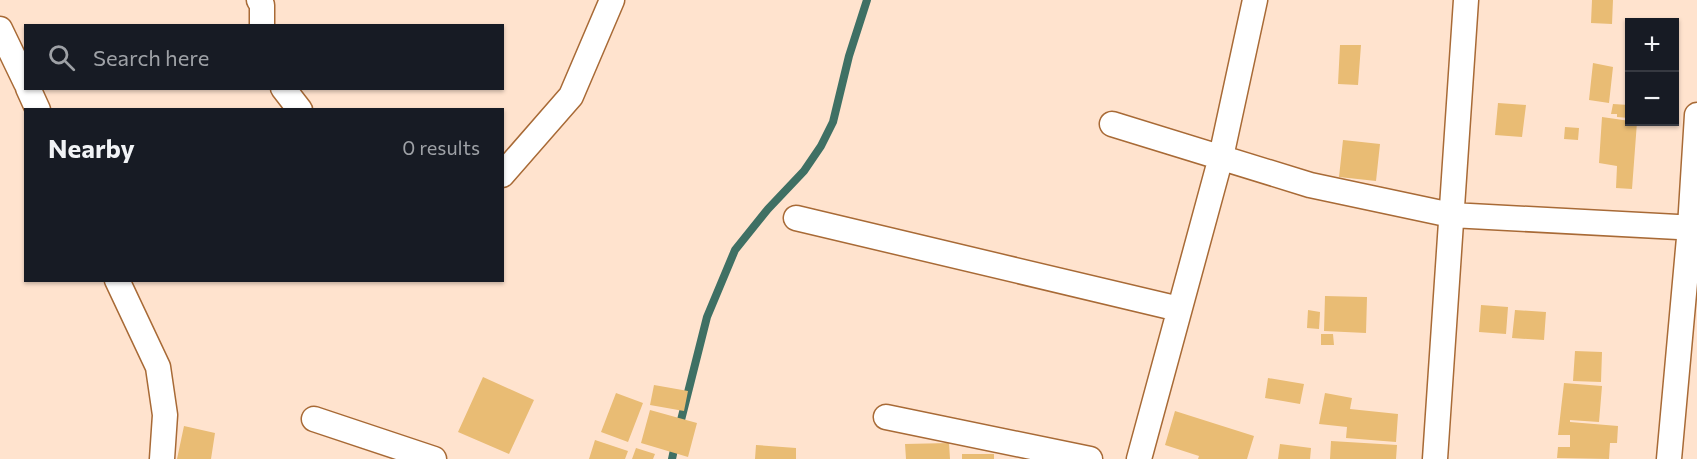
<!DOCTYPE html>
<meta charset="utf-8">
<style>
body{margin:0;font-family:Commissioner,sans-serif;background:#20242c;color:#f1f3f6}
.controls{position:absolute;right:18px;top:18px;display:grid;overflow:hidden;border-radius:0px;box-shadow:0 2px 4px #0004}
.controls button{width:54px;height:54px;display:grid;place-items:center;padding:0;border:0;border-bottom:2px solid #363941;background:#171b24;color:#f1f3f6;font:30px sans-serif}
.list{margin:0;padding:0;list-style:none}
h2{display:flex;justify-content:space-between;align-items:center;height:78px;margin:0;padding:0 24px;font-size:26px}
h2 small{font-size:20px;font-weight:400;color:#9ea1a6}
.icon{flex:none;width:33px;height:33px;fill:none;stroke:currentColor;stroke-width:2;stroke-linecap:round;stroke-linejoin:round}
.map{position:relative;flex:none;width:1697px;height:459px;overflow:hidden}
.search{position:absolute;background:#171b24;box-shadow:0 2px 4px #0004;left:24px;top:24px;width:480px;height:66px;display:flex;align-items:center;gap:15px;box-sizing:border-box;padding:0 21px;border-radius:0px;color:#9ea1a6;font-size:22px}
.panel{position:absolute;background:#171b24;box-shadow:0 2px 4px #0004;left:24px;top:108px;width:480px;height:174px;border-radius:0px}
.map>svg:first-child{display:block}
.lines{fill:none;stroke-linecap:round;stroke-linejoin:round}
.stream{stroke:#3f7064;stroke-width:8}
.building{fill:#e9bc74}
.street-casing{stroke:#a86a36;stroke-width:27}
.street{stroke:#fff;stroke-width:24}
</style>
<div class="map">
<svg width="1697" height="459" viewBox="0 0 1697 459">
<rect width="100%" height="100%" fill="#ffe3ce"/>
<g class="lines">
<!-- stream -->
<path class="stream" d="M679 428 707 317 735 250 768 209 804 171 821 146 833 122 849 56 867 0
M672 459 675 445"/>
</g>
<!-- building -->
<path class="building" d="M1592 0H1613L1612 24 1591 23Z
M1340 45H1361L1358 85 1338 84Z
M1593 63 1613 67 1609 103 1589 100Z
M1498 103 1526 105 1522 137 1495 135Z
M1613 104 1629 105V118L1617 117V114H1611Z
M1602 117 1637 122 1632 189 1616 188 1617 166 1599 163Z
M1565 127 1579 128 1578 140 1564 139Z
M1343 140 1380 144 1376 181 1339 177Z
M1325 296 1367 297 1366 333 1324 331Z
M1481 305 1508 307 1506 334 1479 332Z
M1308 310 1320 312 1319 329 1307 328Z
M1515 310 1546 312 1544 340 1512 338Z
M1321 334H1333L1334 345H1321Z
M1575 351 1602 352 1601 382 1573 381Z
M483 377 534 400 509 454 458 432Z
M1268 378 1304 384 1300 404 1265 398Z
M1564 383 1602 386 1599 422 1570 420V422L1618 426 1617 443H1610L1609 459 1557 458 1558 447H1570V435H1558Z
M654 385 688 391 684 411 650 405Z
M616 393 643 403 628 442 601 432Z
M1325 393 1352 398 1350 409 1398 414 1396 442 1346 438 1347 427 1319 424Z
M650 410 697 423 688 457 641 443Z
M1175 411 1254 436 1247 459H1198L1199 456 1165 445Z
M184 426 215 433 211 459H177Z
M595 440 628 451 625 459H589Z
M1331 441 1397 445 1396 459H1330Z
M949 443 950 459H906L905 444Z
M1280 444 1311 448 1310 459H1278Z
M756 445 796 448V459H755Z
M636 448 655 454 653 459H632Z
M962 454H994V459H962Z"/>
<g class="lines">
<!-- street casing -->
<g class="street-casing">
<path id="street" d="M259 0 262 5V26
M0 29 26 83
M28 88 38 110
M283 88 300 110
M1112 124 1310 185 1451 215 1697 228
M502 175 571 96 612 0
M796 218 1179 309
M117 280 158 367 165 415 162 459
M886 417 1090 459
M314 419 434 459
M1139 459 1221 157 1255 0
M1435 459 1466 0
M1669 459 1690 227 1697 115"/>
</g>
<!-- street -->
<use href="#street" class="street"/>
</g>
</svg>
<div class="controls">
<button>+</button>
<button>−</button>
</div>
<div class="search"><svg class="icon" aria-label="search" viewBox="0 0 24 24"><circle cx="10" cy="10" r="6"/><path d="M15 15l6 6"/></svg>Search here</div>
<section class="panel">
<h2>Nearby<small>0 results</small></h2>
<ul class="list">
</ul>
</section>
</div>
